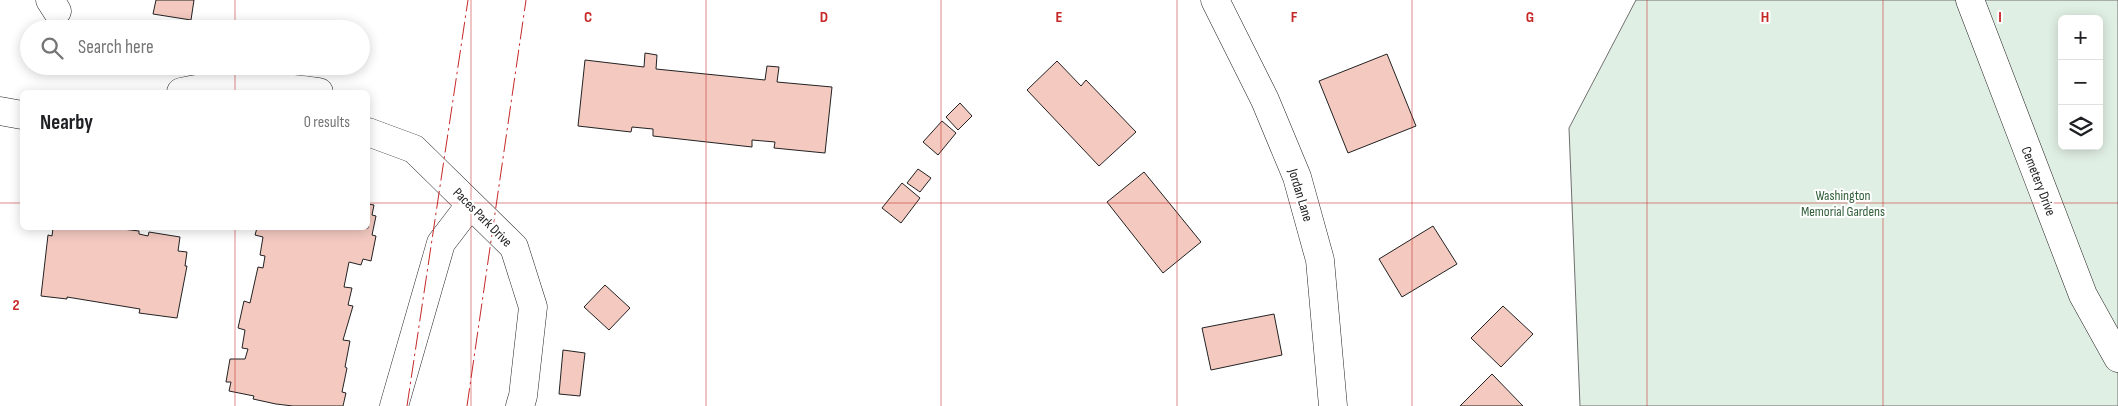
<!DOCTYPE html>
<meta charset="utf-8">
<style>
body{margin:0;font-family:"Sofia Sans Condensed",sans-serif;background:#f6f6f6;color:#202124}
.controls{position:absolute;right:15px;top:15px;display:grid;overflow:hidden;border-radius:8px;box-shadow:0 2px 12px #0003}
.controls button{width:45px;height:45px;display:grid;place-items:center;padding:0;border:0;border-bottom:1px solid #e0e0e0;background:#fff;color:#202124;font:25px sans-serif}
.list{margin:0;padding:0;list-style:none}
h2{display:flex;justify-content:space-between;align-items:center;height:65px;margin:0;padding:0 20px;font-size:21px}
h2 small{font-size:16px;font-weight:400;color:#757577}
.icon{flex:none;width:28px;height:28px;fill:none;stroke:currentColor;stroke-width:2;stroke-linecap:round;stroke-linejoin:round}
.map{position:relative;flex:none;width:2118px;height:406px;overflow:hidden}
.search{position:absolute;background:#fff;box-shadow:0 2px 12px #0003;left:20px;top:20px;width:350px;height:55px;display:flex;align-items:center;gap:12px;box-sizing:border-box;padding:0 18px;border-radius:28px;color:#757577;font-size:19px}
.panel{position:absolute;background:#fff;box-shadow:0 2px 12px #0003;left:20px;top:90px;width:350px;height:140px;border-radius:8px}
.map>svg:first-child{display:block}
.green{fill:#e0efe3;stroke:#6f6f6f;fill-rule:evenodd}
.building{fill:#f3c9c0;stroke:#222}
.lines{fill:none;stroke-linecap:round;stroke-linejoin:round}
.minor-casing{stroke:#222;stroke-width:29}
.minor{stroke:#fff;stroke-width:28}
.power{stroke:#c62828;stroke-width:1;stroke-dasharray:18 4 2.5 4;stroke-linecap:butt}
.grid{fill:none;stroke:#c62828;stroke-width:1;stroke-opacity:0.55}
.labels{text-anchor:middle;stroke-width:4;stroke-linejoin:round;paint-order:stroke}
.street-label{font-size:14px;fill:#222;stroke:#fff}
.park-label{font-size:14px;fill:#2f5e38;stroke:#fff}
.grid-label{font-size:16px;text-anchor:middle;font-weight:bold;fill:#c62828;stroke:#fff;stroke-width:4;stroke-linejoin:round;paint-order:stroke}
</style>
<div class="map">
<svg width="2118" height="406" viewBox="0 0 2118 406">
<rect width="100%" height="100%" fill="#fff"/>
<!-- green -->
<path class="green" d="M1636 0H2118V406H1580L1569 128ZM2062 19H2099V146H2062Z"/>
<!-- building -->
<path class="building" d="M156 0H194L191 20 153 14Z
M645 53 657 55 656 69 765 80 767 66 779 67 777 82 832 87 825 153 774 148 775 142 752 140V147L653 136V129L632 127 631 132 578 126 585 60 644 67Z
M1387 54 1416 126 1348 153 1319 81Z
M1057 61 1081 86 1086 80 1136 132 1099 166 1027 90Z
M960 103 972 116 958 130 946 117Z
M942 121 956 133 938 155 923 142Z
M918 169 931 178 920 192 907 183Z
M1144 172 1201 242 1163 273 1107 202Z
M902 183 920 198 901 223 882 208Z
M368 204 374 205 372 215 376 216 372 235 376 236 371 261 363 259 361 265 349 262 344 287 352 288 348 305 353 306 343 340 350 341 345 367 347 368 342 392 346 393 343 406H293L276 404 253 399 254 396 229 391 231 382H226L230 359H245L248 349 242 348 245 330 238 328 244 301 250 303 258 267 263 268 265 256 260 255 263 237 255 235 257 228H368Z
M1433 226 1457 264 1402 297 1379 259Z
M53 228H114L139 231V234L148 236 149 232 180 237 178 251 187 252 185 266H187L177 318 139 313 140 309 67 297V299L41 296 48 235 52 236Z
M605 285 630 308 609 330 584 307Z
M1503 306 1533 334 1501 367 1471 338Z
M1274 314 1282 355 1211 370 1202 328Z
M563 350 585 353 580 396 559 394Z
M1492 374 1523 406H1460Z"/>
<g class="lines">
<!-- minor casing -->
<g class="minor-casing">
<path id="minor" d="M50 0 57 11
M1215 0 1265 100 1297 177 1320 260 1333 406
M1970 0 2083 295 2118 358
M181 92C224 82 275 86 319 92
M0 111 22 115
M368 132 414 149 514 247 533 307 523 396 520 406
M394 406 441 243 470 205"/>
</g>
<!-- minor -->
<use href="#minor" class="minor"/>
<!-- power -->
<path class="power" d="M407 406 468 0
M467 406 526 0"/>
</g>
<!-- grid -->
<path class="grid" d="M235 0V29M471 0V406M706 0V406M941 0V406M1177 0V406M1412 0V406M1647 0V406M1883 0V406M235 66V92M0 203H22M368 203H2118M235 228V406"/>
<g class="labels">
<!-- street labels -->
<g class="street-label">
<text transform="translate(2039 181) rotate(69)" y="5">Cemetery Drive</text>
<text transform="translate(1301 195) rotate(73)" y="5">Jordan Lane</text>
<text transform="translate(483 217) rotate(45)" y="5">Paces Park Drive</text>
</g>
<!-- park labels -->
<g class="park-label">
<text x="1843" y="200">Washington<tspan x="1843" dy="16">Memorial Gardens</tspan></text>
</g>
</g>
<g class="grid-label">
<text x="588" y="22">C</text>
<text x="824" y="22">D</text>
<text x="1059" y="22">E</text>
<text x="1294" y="22">F</text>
<text x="1530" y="22">G</text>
<text x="1765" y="22">H</text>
<text x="2000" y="22">I</text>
<text x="16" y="310">2</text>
</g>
</svg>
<div class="controls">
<button>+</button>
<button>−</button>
<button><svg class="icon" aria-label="layers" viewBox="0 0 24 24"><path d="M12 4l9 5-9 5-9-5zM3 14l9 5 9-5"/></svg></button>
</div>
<div class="search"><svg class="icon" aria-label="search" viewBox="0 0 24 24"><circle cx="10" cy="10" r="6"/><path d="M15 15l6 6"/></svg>Search here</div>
<section class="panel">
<h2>Nearby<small>0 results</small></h2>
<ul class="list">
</ul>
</section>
</div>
